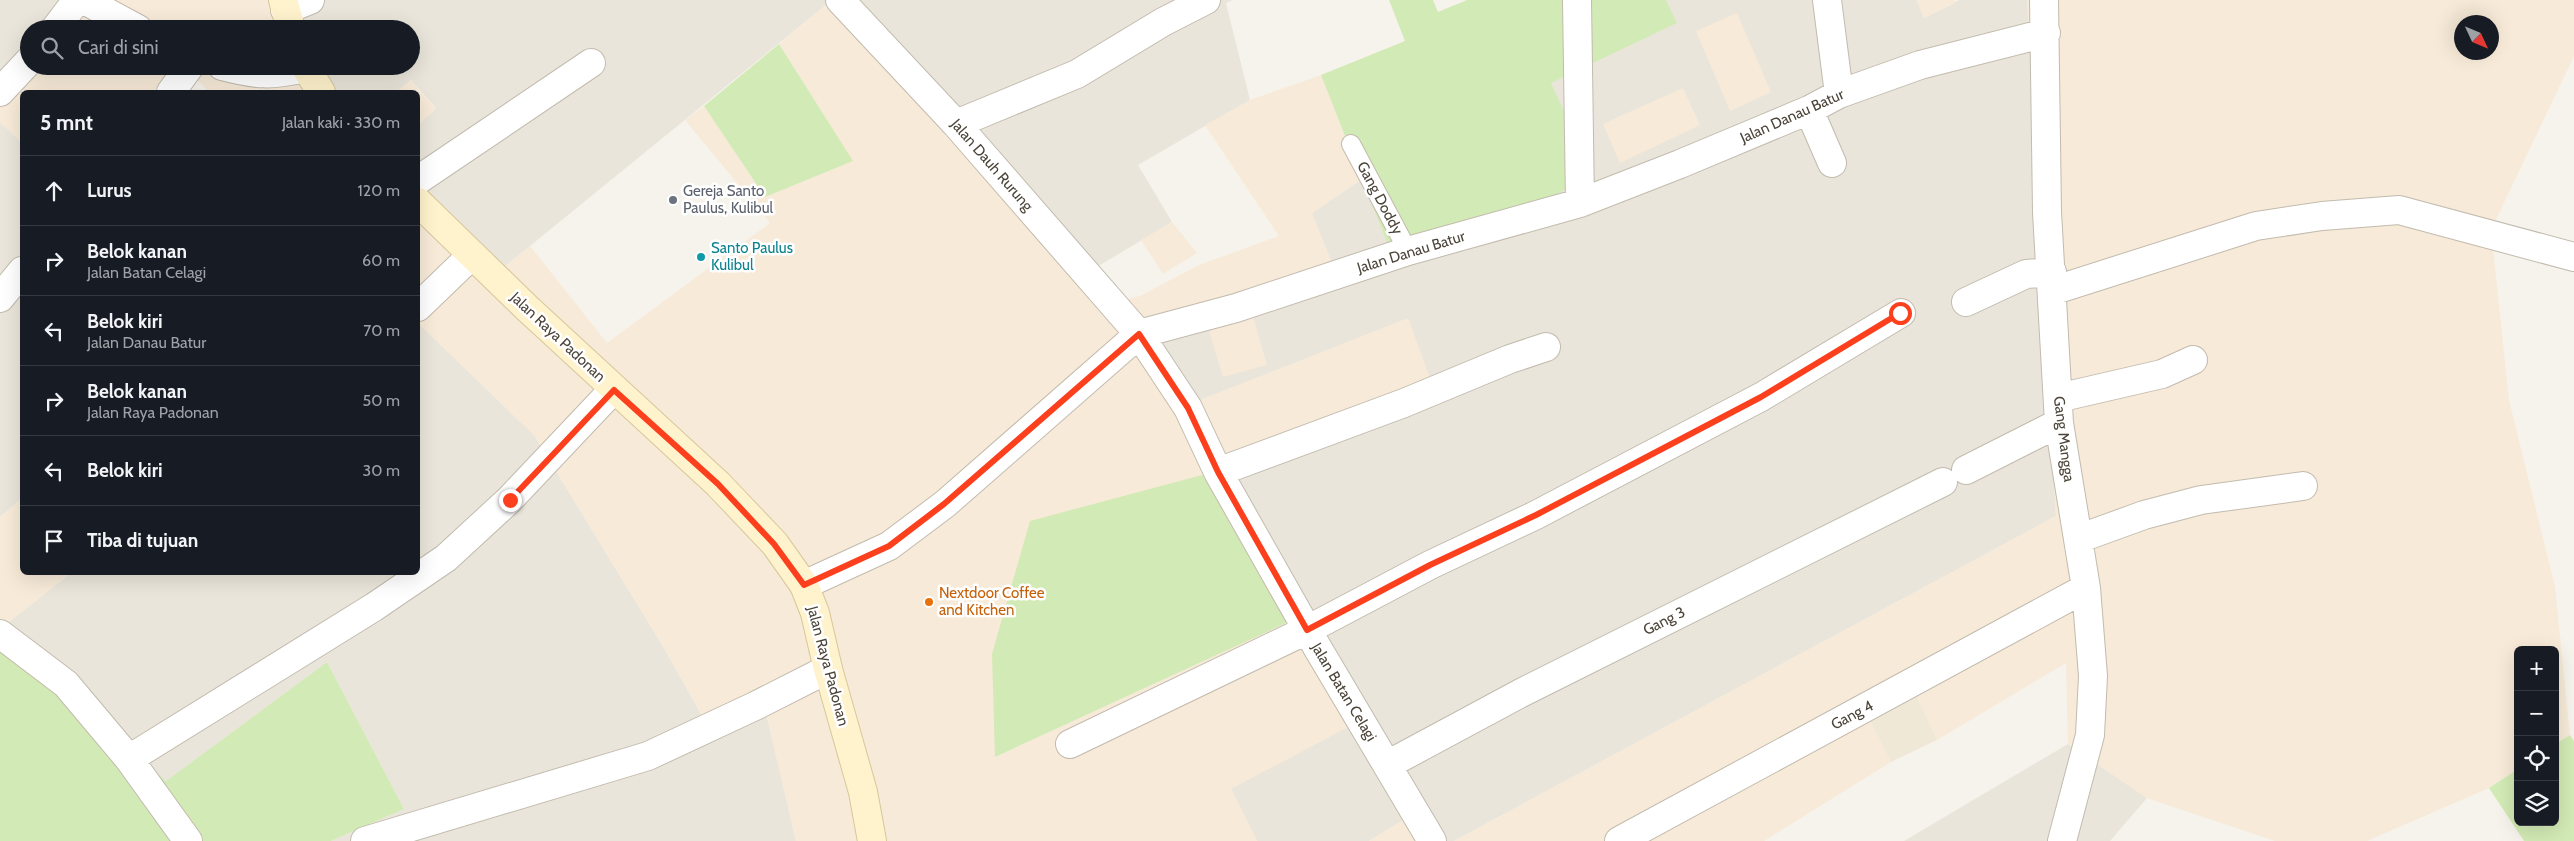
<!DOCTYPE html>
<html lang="id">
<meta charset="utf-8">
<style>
body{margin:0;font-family:Cabin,sans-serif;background:#242831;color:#f1f3f6}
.controls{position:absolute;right:15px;bottom:15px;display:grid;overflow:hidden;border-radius:8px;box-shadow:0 5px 20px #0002}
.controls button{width:45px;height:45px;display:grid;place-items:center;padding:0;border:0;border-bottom:1px solid #363941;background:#171b24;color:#f1f3f6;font:25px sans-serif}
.compass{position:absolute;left:2454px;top:15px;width:45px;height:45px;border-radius:50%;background:#171b24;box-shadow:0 5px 20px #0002;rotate:134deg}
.stop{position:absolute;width:15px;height:15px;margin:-11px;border:4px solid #fc3f1d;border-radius:50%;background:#fff}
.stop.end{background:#fc3f1d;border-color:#fff;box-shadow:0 1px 5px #0008}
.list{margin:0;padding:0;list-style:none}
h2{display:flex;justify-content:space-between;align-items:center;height:65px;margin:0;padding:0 20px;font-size:21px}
h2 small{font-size:16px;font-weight:400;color:#9ea1a6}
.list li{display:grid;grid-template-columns:32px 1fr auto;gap:15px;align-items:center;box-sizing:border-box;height:70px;padding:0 20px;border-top:1px solid #363941}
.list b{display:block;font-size:19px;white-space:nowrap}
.list p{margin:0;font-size:16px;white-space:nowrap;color:#9ea1a6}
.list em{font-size:16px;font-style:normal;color:#9ea1a6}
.icon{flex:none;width:28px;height:28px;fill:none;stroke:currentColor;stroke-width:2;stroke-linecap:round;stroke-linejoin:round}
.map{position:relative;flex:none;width:2574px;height:841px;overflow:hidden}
.search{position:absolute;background:#171b24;box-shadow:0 5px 20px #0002;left:20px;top:20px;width:400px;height:55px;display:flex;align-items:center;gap:12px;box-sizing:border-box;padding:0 18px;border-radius:28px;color:#9ea1a6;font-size:19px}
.panel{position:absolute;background:#171b24;box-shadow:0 5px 20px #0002;left:20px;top:90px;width:400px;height:485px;border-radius:8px}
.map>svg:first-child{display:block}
.residential{fill:#eae5da}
.commercial{fill:#f7ead8;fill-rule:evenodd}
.education{fill:#efe8d6}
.green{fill:#d2eab5}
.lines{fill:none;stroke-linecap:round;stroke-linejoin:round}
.lane-casing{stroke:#c2bbae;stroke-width:20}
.street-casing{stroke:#c2bbae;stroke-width:30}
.secondary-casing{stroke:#d6c79b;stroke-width:30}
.lane{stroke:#fff;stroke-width:18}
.street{stroke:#fff;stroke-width:28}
.secondary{stroke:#fff3cd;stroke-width:28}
.route{stroke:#fc3f1d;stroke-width:6}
.worship-dot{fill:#6b7280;stroke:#fff;stroke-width:2}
.culture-dot{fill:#0f9aa8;stroke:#fff;stroke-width:2}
.food-dot{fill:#e8710a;stroke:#fff;stroke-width:2}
.labels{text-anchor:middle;stroke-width:5;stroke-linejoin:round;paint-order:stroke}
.street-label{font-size:15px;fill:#4b4439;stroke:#fff}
.worship-label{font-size:15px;fill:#5b616d;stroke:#fff;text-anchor:start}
.culture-label{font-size:15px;fill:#0d838f;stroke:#fff;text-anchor:start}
.food-label{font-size:15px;fill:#c56008;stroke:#fff;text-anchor:start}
</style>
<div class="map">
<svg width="2574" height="841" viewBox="0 0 2574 841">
<rect width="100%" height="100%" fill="#f6f3ec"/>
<!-- residential -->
<path class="residential" d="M0 0H75L47 29H29V47L0 77Z
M282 0H832L498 272 418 195V125L436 108 411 80 396 92H326L314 66H411V29H296Z
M842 0H1233L1226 3 1250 100 1138 165 1172 222 1085 274Z
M1666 0H1917L1924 18 1959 0H2027L2056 516 1454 841H1420L1407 818 1369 841H1257L1231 789 1221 470 1408 319 1190 404 1160 343 1248 299 1312 213 1362 179 1384 235 1594 176 1550 83 1676 23Z
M0 122 22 143V498L0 517Z
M418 323 534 435 664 648 706 723 762 695 796 841H331L404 809 327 662 166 781 0 629 71 573 418 572Z
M2068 744 2147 798 2110 841H1904Z"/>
<!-- commercial -->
<path class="commercial" d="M75 0H282L296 29H47Z
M832 0 1110 303 1140 296 1199 265 1279 236 1205 125 1250 100 1321 75 1362 179 1312 213 1331 260 1248 299 1267 365 1223 377 1206 321 1160 342 1190 404 1408 318 1435 392 1221 470 995 757 1299 617 1356 723 1231 789 1257 841H796L762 696 707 724 664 648 534 435 418 323V195L498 272 530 246 607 343 770 223 685 120 704 106 765 197 853 161 779 44Z
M1917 0H1954L1955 3 1924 18Z
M2027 0H2574V56L2491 230 2509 400 2555 587 2570 735 2555 744V650H2518V769L2489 788 2367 841H2275L2147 798 2068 744 2066 663 1937 740 1913 691 1867 714 1891 762 1764 841H1454L2056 516ZM2462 22H2492V52H2462Z
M1737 13 1771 92 1730 111 1696 31Z
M29 47V66H180L166 92H22V143L0 122V77Z
M184 66H314L326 92H203L206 89Z
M411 80 436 109 418 125V92H396Z
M1683 88 1700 125 1620 163 1603 124Z
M1172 222 1197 253 1163 274 1141 240Z
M22 498V572L71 573 0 629V517Z
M1407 818 1420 841H1369Z"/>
<!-- education -->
<path class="education" d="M1913 690 1937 740 1891 762 1867 714Z"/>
<!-- green -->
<path class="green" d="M1389 0H1433L1438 12 1467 0H1666L1677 23 1551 83 1594 176 1400 270 1384 235 1321 75 1405 41Z
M779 44 853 161 765 197 704 106Z
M1221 470 1299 617 995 757 992 654 1030 521Z
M0 629 166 781 327 662 404 809 331 841H0Z
M2570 735 2574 741V841H2524L2489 788 2518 769V822H2555V744Z"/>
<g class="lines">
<!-- lane casing -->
<g class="lane-casing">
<path id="lane" d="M1351 144 1408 251"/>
</g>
<!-- street casing -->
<g class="street-casing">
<path id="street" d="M84 0 138 29
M840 0 956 124 1139 334 1188 408 1218 472 1317 647 1432 841
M1577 0 1580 203
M1827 0 1839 94
M2044 0 2047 212 2059 423 2086 588 2093 676 2090 735 2062 841
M285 10 310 0
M55 29 77 0
M222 66C256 75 271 76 305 68
M0 92 29 61
M171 92 190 66
M1809 110 1832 163
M956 124 1077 74 1163 22 1206 0
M418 180 591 63
M2052 291 2256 226 2322 216 2399 210 2574 257
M0 298 22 271
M1966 302 2026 274 2052 272
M418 307 472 255
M2058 398 2162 374 2193 360
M1966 470 2059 423
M1218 472 1404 403 1510 359 1546 347
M2078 539 2144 515 2201 500 2303 486
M804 585 889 546 945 504 1139 334 1236 308 1408 251 1580 203 1680 164 1809 110 1839 94 1920 65 2046 33
M0 634 66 684 129 759 188 841
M1070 744 1307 630 1430 565 1536 515 1761 397 1901 313
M129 759 374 607 446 558 510 499 614 389
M1387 765 1521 693 1943 482
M365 841 648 756 755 706 828 669
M1619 841 2086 588"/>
</g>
<!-- secondary casing -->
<g class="secondary-casing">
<path id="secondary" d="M283 0 291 29
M305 66 321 92
M418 202 527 308 718 484 775 544 804 585 815 613 828 669 863 792 872 841"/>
</g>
<!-- lane -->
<use href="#lane" class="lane"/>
<!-- street -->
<use href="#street" class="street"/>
<!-- secondary -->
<use href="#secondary" class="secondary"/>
</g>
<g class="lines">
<!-- route -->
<path class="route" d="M510 500 614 390 718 484 774 544 804 585 889 546 944 504 1139 334 1188 408 1218 472 1307 630 1430 565 1536 515 1761 397 1900 313"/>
</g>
<!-- markers -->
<circle class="worship-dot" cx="673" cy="200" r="5"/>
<circle class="culture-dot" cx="701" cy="257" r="5"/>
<circle class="food-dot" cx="929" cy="602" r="5"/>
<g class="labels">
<!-- street labels -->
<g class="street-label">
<text transform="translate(1792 116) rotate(-24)" y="5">Jalan Danau Batur</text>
<text transform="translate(992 165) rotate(49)" y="5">Jalan Dauh Rurung</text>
<text transform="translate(1380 198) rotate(62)" y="5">Gang Doddy</text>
<text transform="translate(1411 252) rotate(-17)" y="5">Jalan Danau Batur</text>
<text transform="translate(558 337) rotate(43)" y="5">Jalan Raya Padonan</text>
<text transform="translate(2064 439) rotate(83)" y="5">Gang Mangga</text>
<text transform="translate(1664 621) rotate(-27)" y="5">Gang 3</text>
<text transform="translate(828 666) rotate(75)" y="5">Jalan Raya Padonan</text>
<text transform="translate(1344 692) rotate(59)" y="5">Jalan Batan Celagi</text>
<text transform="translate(1852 715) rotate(-28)" y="5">Gang 4</text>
</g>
<!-- worship labels -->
<g class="worship-label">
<text x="683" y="196">Gereja Santo<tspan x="683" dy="17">Paulus, Kulibul</tspan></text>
</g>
<!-- culture labels -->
<g class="culture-label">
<text x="711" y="253">Santo Paulus<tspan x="711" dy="17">Kulibul</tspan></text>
</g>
<!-- food labels -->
<g class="food-label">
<text x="939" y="598">Nextdoor Coffee<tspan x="939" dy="17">and Kitchen</tspan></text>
</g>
</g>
</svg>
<div class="controls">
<button>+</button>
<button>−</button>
<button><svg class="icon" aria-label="locate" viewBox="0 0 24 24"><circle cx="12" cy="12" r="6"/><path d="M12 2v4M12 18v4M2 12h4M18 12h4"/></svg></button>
<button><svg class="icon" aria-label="layers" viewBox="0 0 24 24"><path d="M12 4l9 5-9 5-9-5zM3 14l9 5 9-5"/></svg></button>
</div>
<svg class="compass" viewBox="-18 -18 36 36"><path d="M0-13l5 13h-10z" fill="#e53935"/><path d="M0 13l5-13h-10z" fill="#9ea1a6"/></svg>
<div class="stop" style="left:1900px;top:313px"></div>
<div class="stop end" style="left:510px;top:500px"></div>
<div class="search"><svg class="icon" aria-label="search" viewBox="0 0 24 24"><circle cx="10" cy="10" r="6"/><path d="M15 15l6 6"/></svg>Cari di sini</div>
<section class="panel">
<h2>5 mnt<small>Jalan kaki · 330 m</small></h2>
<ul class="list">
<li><svg class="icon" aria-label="ahead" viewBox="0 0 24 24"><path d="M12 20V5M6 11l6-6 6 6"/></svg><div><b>Lurus</b></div><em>120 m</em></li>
<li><svg class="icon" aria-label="right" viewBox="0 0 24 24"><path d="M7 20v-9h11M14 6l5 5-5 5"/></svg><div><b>Belok kanan</b><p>Jalan Batan Celagi</p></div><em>60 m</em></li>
<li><svg class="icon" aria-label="left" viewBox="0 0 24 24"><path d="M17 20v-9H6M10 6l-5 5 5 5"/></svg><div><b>Belok kiri</b><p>Jalan Danau Batur</p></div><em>70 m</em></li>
<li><svg class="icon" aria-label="right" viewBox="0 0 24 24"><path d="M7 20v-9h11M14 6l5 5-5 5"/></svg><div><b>Belok kanan</b><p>Jalan Raya Padonan</p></div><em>50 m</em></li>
<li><svg class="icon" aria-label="left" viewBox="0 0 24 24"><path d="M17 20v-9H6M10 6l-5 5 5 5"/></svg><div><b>Belok kiri</b></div><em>30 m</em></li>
<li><svg class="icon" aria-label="arrive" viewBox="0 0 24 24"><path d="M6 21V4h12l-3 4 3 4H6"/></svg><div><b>Tiba di tujuan</b></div></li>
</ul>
</section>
</div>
